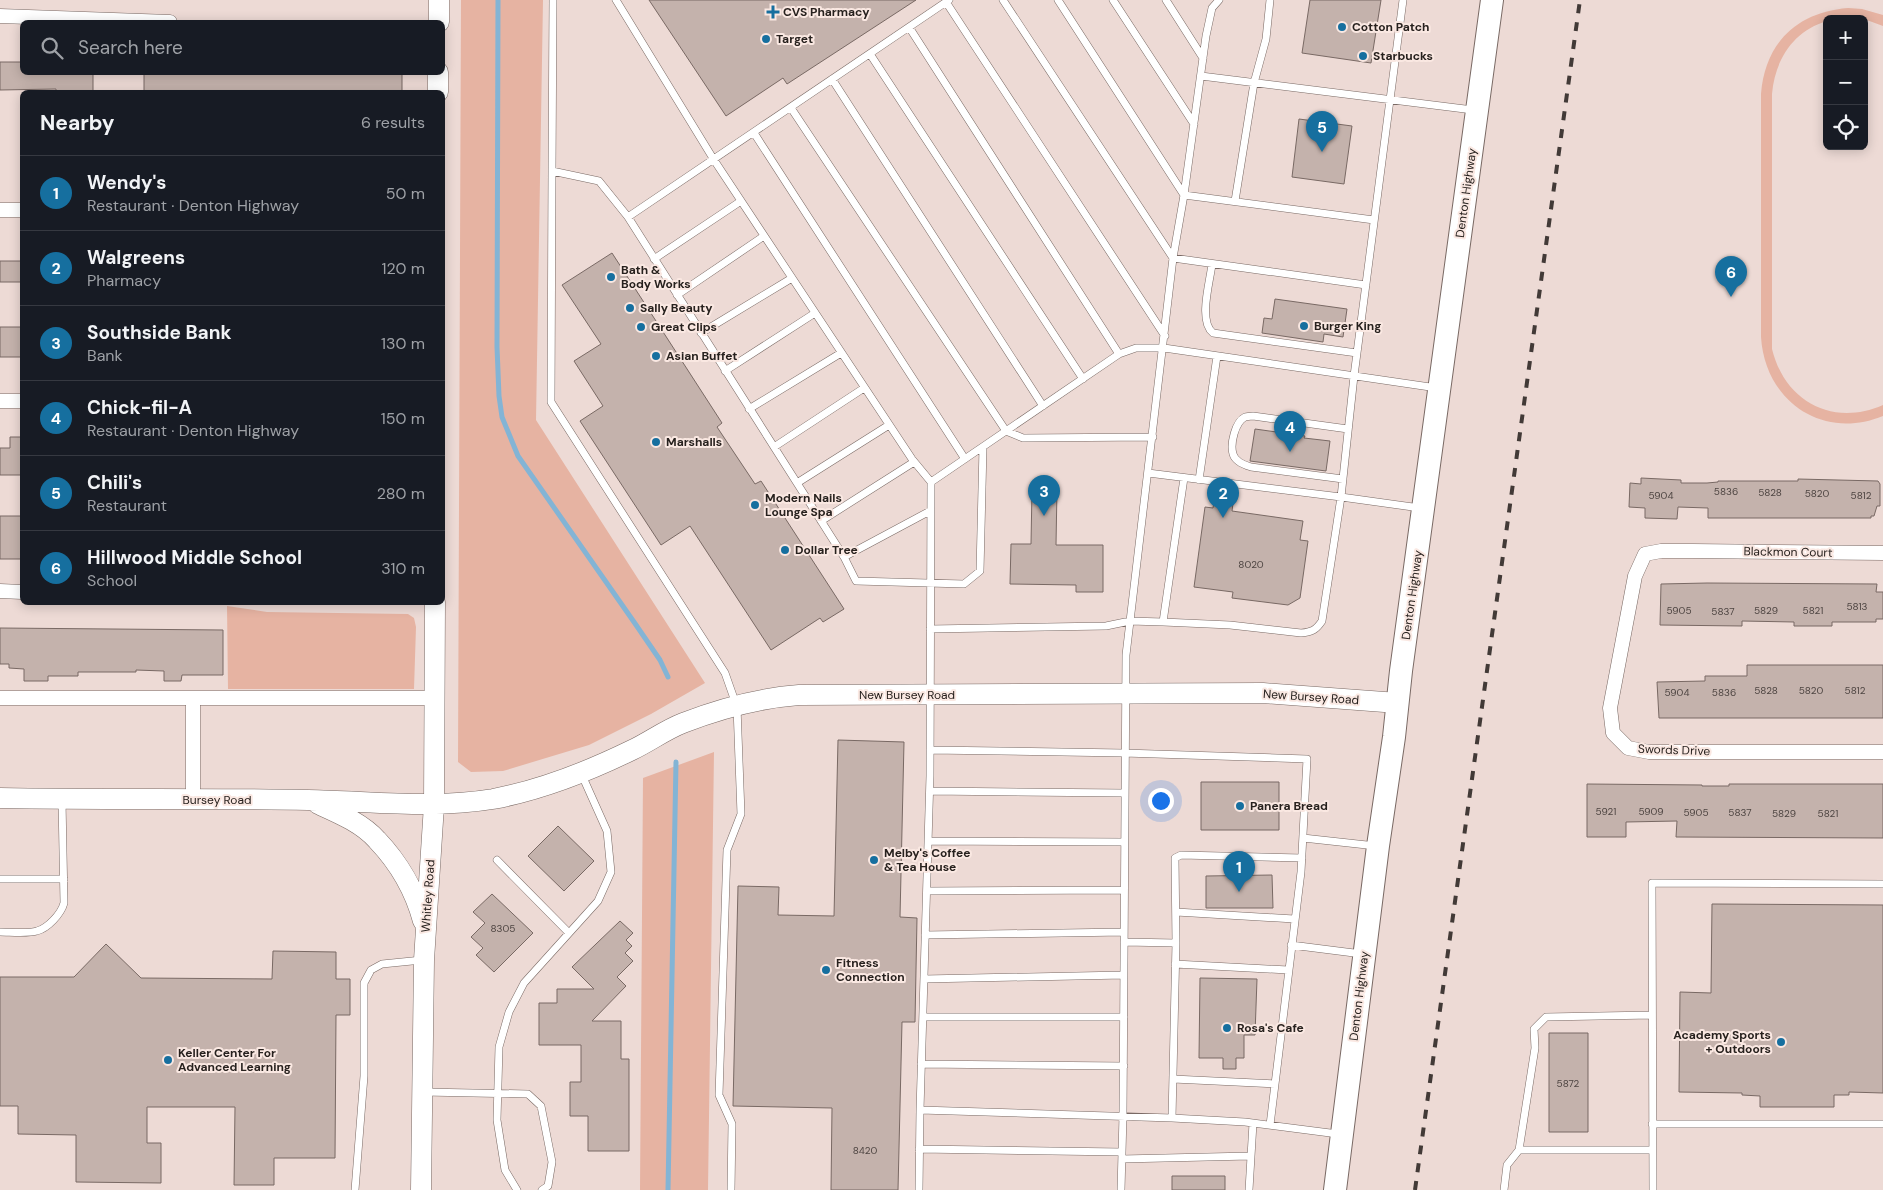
<!DOCTYPE html>
<meta charset="utf-8">
<style>
body{margin:0;font-family:"DM Sans",sans-serif;background:#242831;color:#f1f3f6}
.controls{position:absolute;right:15px;top:15px;display:grid;overflow:hidden;border-radius:8px;box-shadow:0 2px 12px #0003}
.controls button{width:45px;height:45px;display:grid;place-items:center;padding:0;border:0;border-bottom:1px solid #363941;background:#171b24;color:#f1f3f6;font:25px sans-serif}
.you{position:absolute;left:1160px;top:800px;width:18px;height:18px;margin:-12px;border:4px solid #fff;border-radius:50%;background:#1a73e8;box-shadow:0 0 0 8px #1a73e833}
.badge{display:grid;place-items:center;width:32px;height:32px;border-radius:50%;background:#166f9f;color:#fff;font-size:16px;font-weight:700}
.pin{position:absolute;translate:-50% -41px;filter:drop-shadow(0 1px 2px #0008)}
.pin::after{content:'';position:absolute;top:26px;width:18px;height:15px;background:inherit;clip-path:polygon(0 0,100% 0,50% 100%)}
.list{margin:0;padding:0;list-style:none}
h2{display:flex;justify-content:space-between;align-items:center;height:65px;margin:0;padding:0 20px;font-size:21px}
h2 small{font-size:16px;font-weight:400;color:#9ea1a6}
.list li{display:grid;grid-template-columns:32px 1fr auto;gap:15px;align-items:center;box-sizing:border-box;height:75px;padding:0 20px;border-top:1px solid #363941}
.list b{display:block;font-size:19px;white-space:nowrap}
.list p{margin:0;font-size:16px;white-space:nowrap;color:#9ea1a6}
.list em{font-size:16px;font-style:normal;color:#9ea1a6}
.icon{flex:none;width:28px;height:28px;fill:none;stroke:currentColor;stroke-width:2;stroke-linecap:round;stroke-linejoin:round}
.map{position:relative;flex:none;width:1883px;height:1190px;overflow:hidden}
.search{position:absolute;background:#171b24;box-shadow:0 2px 12px #0003;left:20px;top:20px;width:425px;height:55px;display:flex;align-items:center;gap:12px;box-sizing:border-box;padding:0 18px;border-radius:8px;color:#9ea1a6;font-size:19px}
.panel{position:absolute;background:#171b24;box-shadow:0 2px 12px #0003;left:20px;top:90px;width:425px;height:515px;border-radius:8px}
.map>svg:first-child{display:block}
.green{fill:#e6b3a2}
.lines{fill:none;stroke-linecap:round;stroke-linejoin:round}
.stream{stroke:#83b4d5;stroke-width:5}
.building{fill:#c4b2ac;stroke:#796964}
.lane-casing{stroke:#796964;stroke-width:8}
.street-casing{stroke:#796964;stroke-width:15}
.secondary-casing{stroke:#796964;stroke-width:21}
.primary-casing{stroke:#796964;stroke-width:24}
.lane{stroke:#fff;stroke-width:7}
.street{stroke:#fff;stroke-width:14}
.secondary{stroke:#fff;stroke-width:20}
.primary{stroke:#fff;stroke-width:22}
.rail{stroke:#423a37;stroke-width:4;stroke-dasharray:9 9;stroke-linecap:butt}
.poi-dot{fill:#166f9f;stroke:#fae8e2;stroke-width:2}
.labels{text-anchor:middle;stroke-width:4;stroke-linejoin:round;paint-order:stroke}
.number-label{font-size:10px;fill:#4e4542}
.poi-label{font-size:12px;font-weight:bold;fill:#27211e;stroke:#fae8e2;text-anchor:start}
.street-label{font-size:12px;fill:#27211e;stroke:#fae8e2}
</style>
<div class="map">
<svg width="1883" height="1190" viewBox="0 0 1883 1190">
<rect width="100%" height="100%" fill="#eddad5"/>
<!-- green -->
<path class="green" d="M461 0H543L536 420 705 683 651 714 589 745 503 771 471 772 458 762Z
M1848 8 1862 9 1883 15V26L1864 19H1827V21C1793 31 1775 60 1772 94V349C1785 402 1833 427 1883 405V416C1822 441 1765 401 1761 337V94C1765 43 1797 12 1848 8Z
M227 606 267 612 408 614 414 618 416 627 414 689H228Z
M714 752 708 1190H640L643 778Z"/>
<g class="lines">
<!-- stream -->
<path class="stream" d="M498 0 497 347 499 396 502 417 518 456 634 622 660 660 668 677
M668 1190 676 762"/>
</g>
<!-- building -->
<path class="building" d="M649 0H916L787 84 783 78 726 116Z
M1310 0H1381L1371 63 1302 53Z
M0 62H22V72H93V92H56V89L0 90Z
M144 72H402V92H144Z
M1299 119 1352 126 1344 184 1292 177Z
M612 253 722 423 717 427 755 484 761 481 844 609 823 622 820 618 771 650 690 526 661 545 580 421 603 406 574 361 601 344 562 285Z
M0 261H22V282H0Z
M1275 299 1347 309 1343 337 1324 334 1323 342 1262 333 1264 318 1272 319Z
M0 327H22V357H0Z
M1255 429 1305 436 1304 438 1330 441 1326 471 1250 461Z
M10 437H22V475H0V448H10Z
M1641 478 1681 480V483H1707L1718 482V481H1798V479L1878 481 1880 484V506H1877L1874 516H1871V518H1708V508L1678 507 1677 519 1645 518V508L1629 507 1630 483 1641 484Z
M1032 489H1057L1056 545H1103V592H1076V585L1010 584 1011 544H1031Z
M1215 494 1234 496 1232 511 1303 521 1300 540 1308 541 1300 598 1288 605 1232 598 1233 592 1194 587 1205 507 1213 508Z
M0 516H22V559H0Z
M1707 583 1877 584 1876 592H1883V619H1876V622H1832V626H1794V622L1742 621V626L1660 625 1661 584Z
M0 628 223 630V675H182L181 681H164V671L136 670V672H78V676H48V681H24V669L9 668V664H0Z
M1747 665H1883V718H1659L1657 682 1705 681V676H1747Z
M838 740 904 742 900 917 917 918 915 1022H902L898 1190H831L832 1108 733 1106 738 886 779 887 778 915 834 916Z
M1201 782H1279V830H1201Z
M1587 784 1702 785V786H1729V784H1883V838L1676 837 1677 821 1626 822V837H1587Z
M558 826 594 861 564 891 528 856Z
M1272 875 1273 908H1206V876Z
M492 894 533 933 494 972 476 955 483 948 471 937 485 923 473 912Z
M1712 904 1883 905V1093L1849 1092V1095H1834V1107H1760V1096L1742 1095V1093L1679 1092 1680 992 1711 993Z
M620 921 633 933 626 940 632 946 625 953 633 961 617 977 626 986 592 1021H621V1059H629V1151H588V1116H570V1082H581V1045H539V1003H557V989H594L572 967Z
M106 944 141 978 272 979 273 951 336 952V979H350V1015H336L335 1158H274V1185H234L235 1107H147V1143H161V1183L76 1182V1135L18 1134V1106H0V977H74Z
M1200 978 1257 979 1255 1035H1244V1058H1236V1069H1223V1058H1199Z
M1549 1033H1588V1132H1549Z
M1172 1176H1225V1190H1172Z"/>
<g class="lines">
<!-- lane casing -->
<g class="lane-casing">
<path id="lane" d="M616 0 714 160 912 459 931 482
M1003 0 1173 258 1366 285
M1058 0 1184 195 1374 220
M1113 0 1194 124
M1166 0 1203 58
M946 2 1165 336
M909 27 1119 354
M870 54 1083 379
M1201 76 1473 110
M832 79 1043 406
M791 108 1006 431 1023 438 1153 437
M754 133 965 459
M552 171 553 0
M1235 201 1254 83 1266 39 1270 0
M628 217 949 0
M654 259 741 201
M1212 264C1210 282 1198 321 1213 333L1357 353
M677 295 764 236
M701 333 792 278
M725 371 815 313
M749 409 841 353
M774 447 864 388
M1148 473 1341 497 1354 376 1403 0
M1343 479 1251 467C1244 465 1235 461 1233 454 1230 444 1235 422 1245 417 1245 417 1252 416 1253 416L1348 429
M1199 480 1217 356
M797 483 889 425
M930 511 844 557 856 581 964 584 980 571 983 447
M821 521 914 462
M1163 622 1184 478
M930 629 1106 626 1130 621 1163 622 1230 625 1301 633C1312 632 1316 630 1322 621L1341 497 1420 508
M930 750 1124 753 1307 759 1301 872 1270 1125
M930 791 1124 793
M1303 838 1376 846
M928 841 1124 842
M497 860 569 933
M0 879H64
M927 891 1124 890
M1176 912 1294 919
M0 932C10 932 28 934 37 931 48 928 61 914 64 903L62 801
M925 935 1124 932
M1124 942 1176 943 1175 858 1181 855 1302 858
M1291 945 1362 954
M1175 964 1288 970
M924 979 1124 975
M923 1017H1124
M921 1064 1124 1066
M1173 1079 1275 1084
M424 1092 528 1094 541 1106 552 1162 548 1186 542 1190
M920 1110 930 776 931 482 1119 354 1136 348H1164L1437 388
M1172 1118 1176 943
M1652 1124H1883
M919 1149 1122 1152
M1519 1150H1652
M1122 1159 1250 1156
M355 1190 364 1076V983L371 970 382 964 422 960
M517 1190 505 1170 497 1120 499 1047 509 1012 524 983 598 901 611 872 607 831 581 773
M731 1190 732 1124 719 1095 727 850 741 814 737 707 725 673 551 402 552 171 599 181 628 217 844 557
M919 1190 920 1110 1172 1118 1245 1122 1338 1134
M1121 1190 1123 1115 1126 655 1173 258 1184 195 1206 36 1212 8 1219 0
M1249 1190 1253 1123
M1504 1190 1507 1165 1519 1150 1535 1048 1534 1029 1546 1017 1652 1015
M1653 1190 1652 883 1883 884"/>
</g>
<!-- street casing -->
<g class="street-casing">
<path id="street" d="M0 16 170 22
M0 210H22
M0 401H22
M1883 553 1693 551H1661L1645 554 1635 576 1610 708 1613 733 1628 748 1649 752H1883
M0 591 22 592
M0 698H435
M193 698V800"/>
</g>
<!-- secondary casing -->
<g class="secondary-casing">
<path id="secondary" d="M439 22V0
M438 92V72
M0 798C103 800 206 798 308 800 370 801 432 809 493 799 541 790 589 771 632 750 649 742 665 730 683 723 719 709 760 698 799 695L1263 693 1398 703
M318 804C338 813 362 823 377 840 398 862 415 891 423 921
M421 1190 424 960 434 805 435 602"/>
</g>
<!-- primary casing -->
<g class="primary-casing">
<path id="primary" d="M1335 1190 1378 846 1394 737 1401 671 1492 0"/>
</g>
<!-- lane -->
<use href="#lane" class="lane"/>
<!-- street -->
<use href="#street" class="street"/>
<!-- secondary -->
<use href="#secondary" class="secondary"/>
<!-- primary -->
<use href="#primary" class="primary"/>
<!-- rail -->
<path class="rail" d="M1415 1190 1580 0"/>
</g>
<!-- markers -->
<g class="poi-dot">
<path d="M770.5 4.5h5v5h5v5h-5v5h-5v-5h-5v-5h5z"/>
<circle cx="1342" cy="27" r="5"/>
<circle cx="766" cy="39" r="5"/>
<circle cx="1363" cy="56" r="5"/>
<circle cx="611" cy="277" r="5"/>
<circle cx="630" cy="308" r="5"/>
<circle cx="1304" cy="326" r="5"/>
<circle cx="641" cy="327" r="5"/>
<circle cx="656" cy="356" r="5"/>
<circle cx="656" cy="442" r="5"/>
<circle cx="755" cy="505" r="5"/>
<circle cx="785" cy="550" r="5"/>
<circle cx="1240" cy="806" r="5"/>
<circle cx="874" cy="860" r="5"/>
<circle cx="826" cy="970" r="5"/>
<circle cx="1227" cy="1028" r="5"/>
<circle cx="1781" cy="1042" r="5"/>
<circle cx="168" cy="1060" r="5"/>
</g>
<g class="labels">
<!-- number labels -->
<g class="number-label">
<text x="1726" y="495">5836</text>
<text x="1770" y="496">5828</text>
<text x="1817" y="497">5820</text>
<text x="1661" y="499">5904</text>
<text x="1861" y="499">5812</text>
<text x="1251" y="568">8020</text>
<text x="1857" y="610">5813</text>
<text x="1679" y="614">5905</text>
<text x="1766" y="614">5829</text>
<text x="1813" y="614">5821</text>
<text x="1723" y="615">5837</text>
<text x="1766" y="694">5828</text>
<text x="1811" y="694">5820</text>
<text x="1855" y="694">5812</text>
<text x="1677" y="696">5904</text>
<text x="1724" y="696">5836</text>
<text x="1606" y="815">5921</text>
<text x="1651" y="815">5909</text>
<text x="1696" y="816">5905</text>
<text x="1740" y="816">5837</text>
<text x="1784" y="817">5829</text>
<text x="1828" y="817">5821</text>
<text x="503" y="932">8305</text>
<text x="1568" y="1087">5872</text>
<text x="865" y="1154">8420</text>
</g>
<!-- poi labels -->
<g class="poi-label">
<text x="783" y="16">CVS Pharmacy</text>
<text x="1352" y="31">Cotton Patch</text>
<text x="776" y="43">Target</text>
<text x="1373" y="60">Starbucks</text>
<text x="621" y="274">Bath &amp;<tspan x="621" dy="14">Body Works</tspan></text>
<text x="640" y="312">Sally Beauty</text>
<text x="1314" y="330">Burger King</text>
<text x="651" y="331">Great Clips</text>
<text x="666" y="360">Asian Buffet</text>
<text x="666" y="446">Marshalls</text>
<text x="765" y="502">Modern Nails<tspan x="765" dy="14">Lounge Spa</tspan></text>
<text x="795" y="554">Dollar Tree</text>
<text x="1250" y="810">Panera Bread</text>
<text x="884" y="857">Melby's Coffee<tspan x="884" dy="14">&amp; Tea House</tspan></text>
<text x="836" y="967">Fitness<tspan x="836" dy="14">Connection</tspan></text>
<text x="1237" y="1032">Rosa's Cafe</text>
<text x="1771" y="1039" text-anchor="end">Academy Sports<tspan x="1771" dy="14">+ Outdoors</tspan></text>
<text x="178" y="1057">Keller Center For<tspan x="178" dy="14">Advanced Learning</tspan></text>
</g>
<!-- street labels -->
<g class="street-label">
<text transform="translate(1466 193) rotate(-82)" y="4">Denton Highway</text>
<text transform="translate(1788 552) rotate(1)" y="4">Blackmon Court</text>
<text transform="translate(1412 595) rotate(-82)" y="4">Denton Highway</text>
<text x="907" y="699">New Bursey Road</text>
<text transform="translate(1311 697) rotate(4)" y="4">New Bursey Road</text>
<text transform="translate(1674 750) rotate(2)" y="4">Swords Drive</text>
<text x="217" y="804">Bursey Road</text>
<text transform="translate(428 896) rotate(-86)" y="4">Whitley Road</text>
<text transform="translate(1359 996) rotate(-83)" y="4">Denton Highway</text>
</g>
</g>
</svg>
<div class="controls">
<button>+</button>
<button>−</button>
<button><svg class="icon" aria-label="locate" viewBox="0 0 24 24"><circle cx="12" cy="12" r="6"/><path d="M12 2v4M12 18v4M2 12h4M18 12h4"/></svg></button>
</div>
<div class="you"></div>
<div class="pin badge" style="left:1239px;top:892px">1</div>
<div class="pin badge" style="left:1223px;top:518px">2</div>
<div class="pin badge" style="left:1044px;top:516px">3</div>
<div class="pin badge" style="left:1290px;top:452px">4</div>
<div class="pin badge" style="left:1322px;top:152px">5</div>
<div class="pin badge" style="left:1731px;top:297px">6</div>
<div class="search"><svg class="icon" aria-label="search" viewBox="0 0 24 24"><circle cx="10" cy="10" r="6"/><path d="M15 15l6 6"/></svg>Search here</div>
<section class="panel">
<h2>Nearby<small>6 results</small></h2>
<ul class="list">
<li><span class="badge">1</span><div><b>Wendy's</b><p>Restaurant · Denton Highway</p></div><em>50 m</em></li>
<li><span class="badge">2</span><div><b>Walgreens</b><p>Pharmacy</p></div><em>120 m</em></li>
<li><span class="badge">3</span><div><b>Southside Bank</b><p>Bank</p></div><em>130 m</em></li>
<li><span class="badge">4</span><div><b>Chick-fil-A</b><p>Restaurant · Denton Highway</p></div><em>150 m</em></li>
<li><span class="badge">5</span><div><b>Chili's</b><p>Restaurant</p></div><em>280 m</em></li>
<li><span class="badge">6</span><div><b>Hillwood Middle School</b><p>School</p></div><em>310 m</em></li>
</ul>
</section>
</div>
